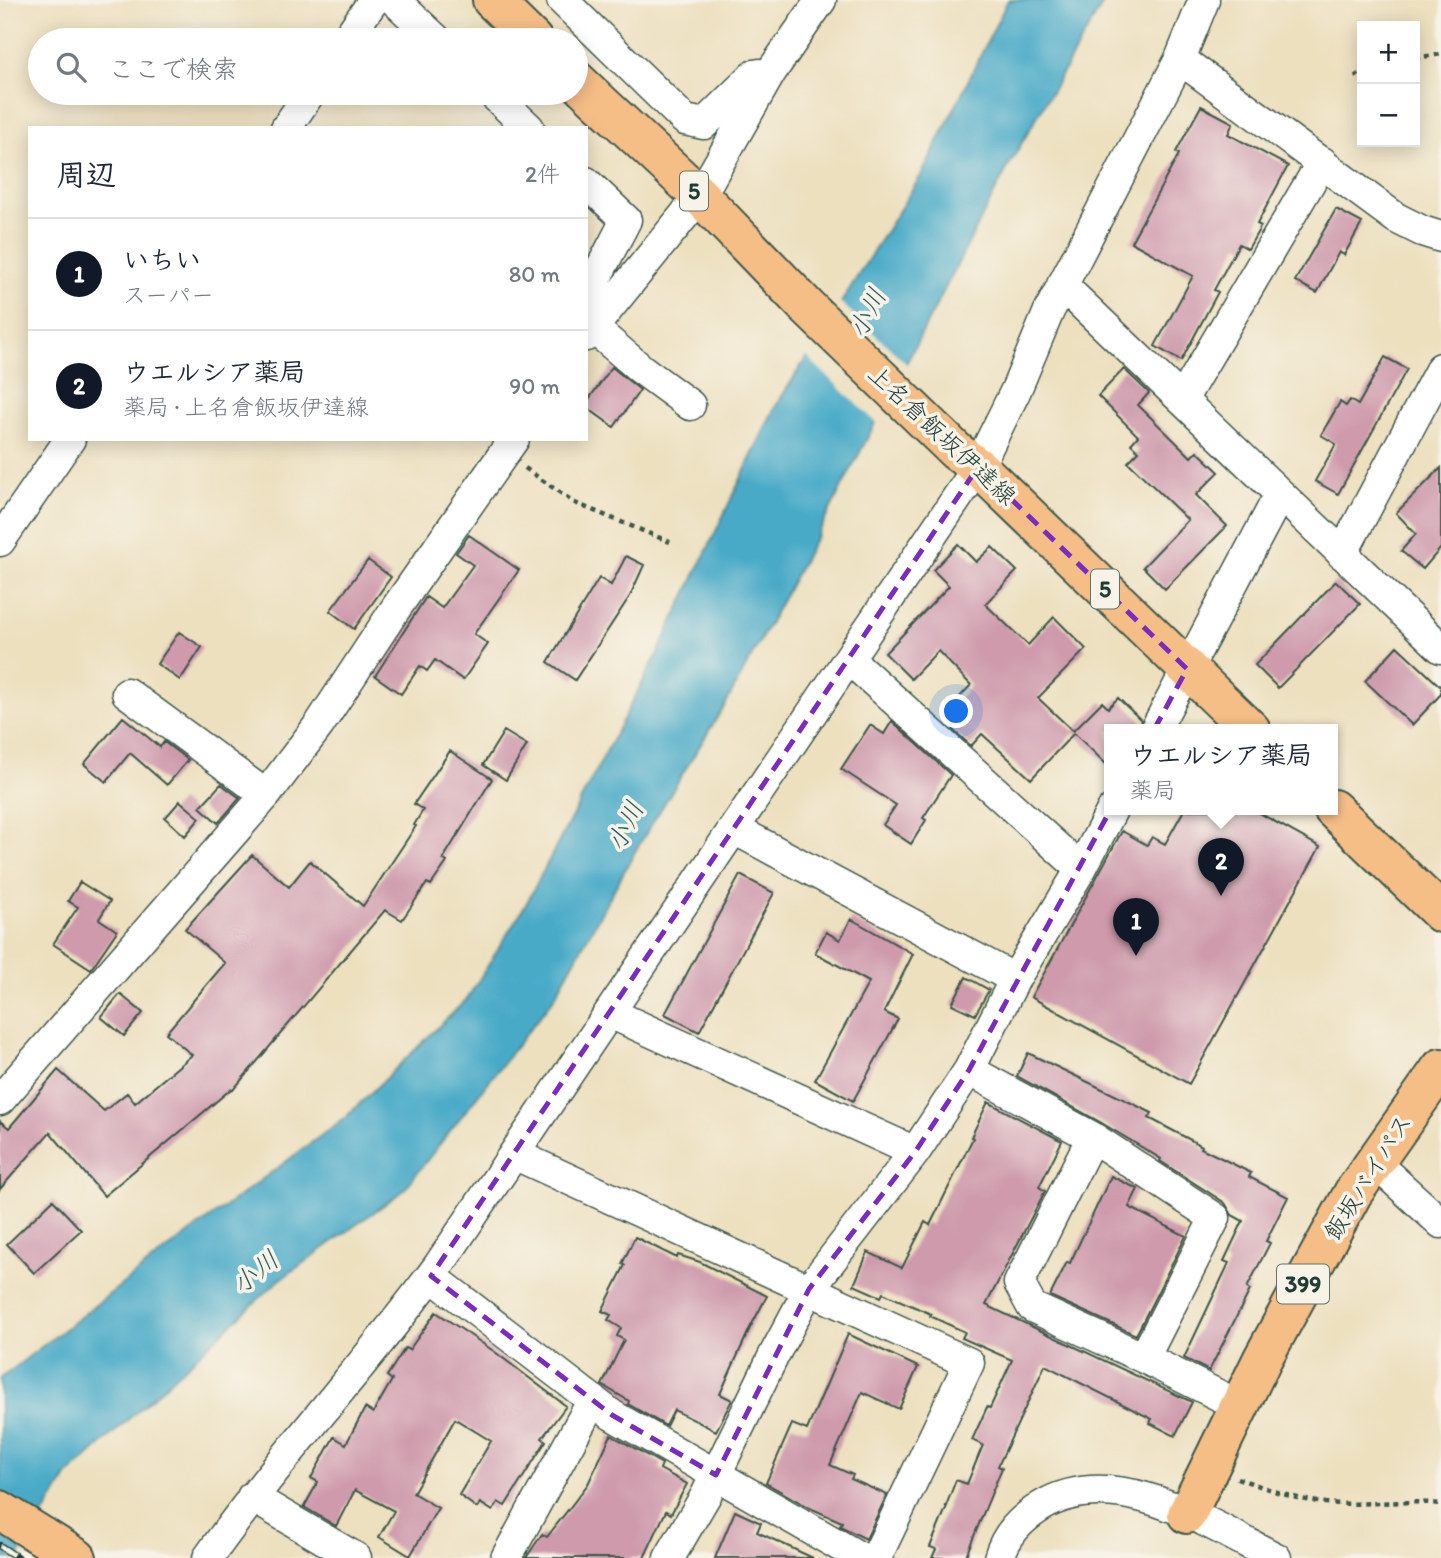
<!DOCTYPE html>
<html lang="ja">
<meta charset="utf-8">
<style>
body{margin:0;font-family:Itim,"Klee One",sans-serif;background:#f6f6f7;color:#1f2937}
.controls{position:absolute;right:21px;top:21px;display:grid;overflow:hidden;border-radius:0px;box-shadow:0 4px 18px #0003}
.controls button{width:63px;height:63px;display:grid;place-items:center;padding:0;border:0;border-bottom:2px solid #e0e1e3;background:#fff;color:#1f2937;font:35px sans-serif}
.you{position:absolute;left:957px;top:712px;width:24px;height:24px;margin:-18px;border:5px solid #fff;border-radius:50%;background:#1a73e8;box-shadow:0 0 0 10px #1a73e833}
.badge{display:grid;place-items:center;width:46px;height:46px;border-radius:50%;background:#111827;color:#fff;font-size:23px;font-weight:700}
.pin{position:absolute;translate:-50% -58px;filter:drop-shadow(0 2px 4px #0008)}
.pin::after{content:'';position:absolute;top:37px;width:24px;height:21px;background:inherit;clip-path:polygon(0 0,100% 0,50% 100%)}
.popup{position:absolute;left:1104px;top:724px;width:234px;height:91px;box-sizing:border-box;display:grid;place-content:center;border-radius:0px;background:#fff;filter:drop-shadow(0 2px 5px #0005);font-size:23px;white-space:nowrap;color:#747a83}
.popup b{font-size:26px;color:#1f2937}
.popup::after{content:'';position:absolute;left:50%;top:100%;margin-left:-14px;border:14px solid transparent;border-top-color:#fff}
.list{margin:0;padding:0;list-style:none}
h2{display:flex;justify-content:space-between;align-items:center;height:91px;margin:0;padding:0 28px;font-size:30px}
h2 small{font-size:23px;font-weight:400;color:#747a83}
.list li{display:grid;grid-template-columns:46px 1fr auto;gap:21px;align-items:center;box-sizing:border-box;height:112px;padding:0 28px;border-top:2px solid #e0e1e3}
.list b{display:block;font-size:26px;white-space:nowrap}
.list p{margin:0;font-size:23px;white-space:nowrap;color:#747a83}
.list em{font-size:23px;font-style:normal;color:#747a83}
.icon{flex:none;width:38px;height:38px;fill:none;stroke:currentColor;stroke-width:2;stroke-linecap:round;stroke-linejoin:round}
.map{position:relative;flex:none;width:1441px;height:1558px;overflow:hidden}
.search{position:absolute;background:#fff;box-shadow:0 4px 18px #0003;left:28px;top:28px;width:560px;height:77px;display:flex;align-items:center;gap:18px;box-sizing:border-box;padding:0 24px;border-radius:38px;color:#747a83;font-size:26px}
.panel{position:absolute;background:#fff;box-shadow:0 4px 18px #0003;left:28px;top:126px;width:560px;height:315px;border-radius:0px}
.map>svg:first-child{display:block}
.water{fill:#48aac8;stroke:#34747e;stroke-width:2}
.pier{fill:#ede0bf}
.building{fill:#ce9aac}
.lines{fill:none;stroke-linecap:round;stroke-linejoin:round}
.minor-casing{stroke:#3e5549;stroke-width:33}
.major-casing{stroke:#3e5549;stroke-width:42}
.highway-casing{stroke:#3e5549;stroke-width:42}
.path{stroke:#3e5549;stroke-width:4.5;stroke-dasharray:5 5;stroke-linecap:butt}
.minor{stroke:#fff;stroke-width:30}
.major{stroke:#f6be87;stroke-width:38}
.highway{stroke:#f6be87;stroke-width:38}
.rail-casing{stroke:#1f3d34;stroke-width:8}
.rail{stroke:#f7f3e8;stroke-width:5;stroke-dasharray:16;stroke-linecap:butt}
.marked{fill:none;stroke:#7b2cbf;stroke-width:5;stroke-dasharray:14 9;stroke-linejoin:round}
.labels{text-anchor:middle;stroke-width:7;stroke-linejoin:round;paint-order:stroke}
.shield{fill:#f7f3e8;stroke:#60746a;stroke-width:2}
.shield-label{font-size:23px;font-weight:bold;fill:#1f3d34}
.street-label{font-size:24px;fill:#1f3d34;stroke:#f7f3e8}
.water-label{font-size:26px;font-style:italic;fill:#2b5e60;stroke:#f7f3e8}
</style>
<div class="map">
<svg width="1441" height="1558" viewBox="0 0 1441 1558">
<rect width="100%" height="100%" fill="#f7f3e8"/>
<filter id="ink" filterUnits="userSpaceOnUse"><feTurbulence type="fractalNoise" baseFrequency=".0143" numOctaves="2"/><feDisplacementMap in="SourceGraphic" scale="14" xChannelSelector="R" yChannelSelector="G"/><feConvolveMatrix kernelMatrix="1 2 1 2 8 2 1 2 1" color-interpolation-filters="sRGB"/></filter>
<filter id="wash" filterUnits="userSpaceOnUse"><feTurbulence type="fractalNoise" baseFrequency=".00686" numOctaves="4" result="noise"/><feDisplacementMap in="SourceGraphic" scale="28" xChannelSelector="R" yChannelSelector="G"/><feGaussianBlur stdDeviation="1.57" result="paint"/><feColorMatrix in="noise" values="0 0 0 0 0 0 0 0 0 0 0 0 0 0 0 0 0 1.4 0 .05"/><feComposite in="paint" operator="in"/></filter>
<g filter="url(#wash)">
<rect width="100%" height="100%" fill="#ede0bf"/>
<!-- water -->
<path class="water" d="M1008 0H1105L1009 165 816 537 728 700 637 848 554 998 403 1191 277 1282 68 1475 17 1558H0V1379L156 1258 346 1117 467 999 526 904 658 653 774 409 922 174Z"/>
<!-- pier -->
<path class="pier" d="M838 300 909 366 878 424 804 354Z"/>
<g id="blocks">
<!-- building -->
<path class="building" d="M1201 106 1233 123 1228 134 1288 166 1257 224 1261 226 1248 249 1239 244 1214 290 1218 292 1181 361 1155 346 1193 276 1131 242 1179 154 1176 152Z
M1336 209 1362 223 1344 255 1339 252 1317 293 1295 281Z
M1385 357 1407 369 1338 494 1315 481 1336 444 1321 435 1340 402 1346 406 1350 400 1358 405Z
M612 367 640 390 614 427 586 407V403Z
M1124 369 1149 393 1138 405 1191 457 1197 451 1219 472 1196 495 1227 526 1165 589 1143 567 1188 520 1128 462 1139 451 1131 444 1138 436 1098 396Z
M1441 468V548L1423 569 1401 551 1416 534 1396 513Z
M469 535 519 570 474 634 488 644 463 680 435 660 427 671 420 666 401 694 375 676 426 597 442 608 473 565 456 553Z
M958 544 976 562 992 547 1017 571 985 604 1028 645 1054 617 1086 649 1038 698 1073 731 1102 702 1108 708 1118 698 1141 720 1138 730H1109V767L1074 733 1031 779 982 734 971 746 953 730 968 715 955 702 971 685 938 651 911 679 885 653 949 586 933 570Z
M626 556 644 565 630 596 575 680 548 662 599 578 611 585Z
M368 560 391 577 354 629 330 611Z
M1336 581 1360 604 1278 688 1255 665Z
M179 632 202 647 180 680 157 664Z
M1397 646 1441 687V694L1412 725 1365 681Z
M123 717 160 747 164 742 188 760 167 785 130 753 106 782 84 764Z
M892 721 951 775 923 818 926 820 911 844 883 825 896 805 841 769 870 725 884 734Z
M504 731 527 745 506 780 483 765Z
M450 751 492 779 443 859 447 862 431 885 427 883 402 920 385 910 233 1090 231 1089 104 1196 50 1132 0 1189V1121L9 1128 58 1070 104 1111 127 1093 135 1103 192 1055 166 1033 225 963 185 929 252 855 289 887 310 861 363 906 416 826 414 825 423 810 414 804Z
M221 784 240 798 218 823 200 807Z
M180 801 200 818 185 836 165 818Z
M1184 810H1254L1320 847 1189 1084 1031 997 1122 831 1147 845 1152 837 1165 844Z
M740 875 774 893 699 1032 665 1014Z
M80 882 110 901 99 919 117 931 91 969 53 944 78 907 68 901Z
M851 919 913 954 884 1012 898 1019 853 1101 815 1080 869 982 815 953 826 932 840 940Z
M966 977 989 990 975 1015 952 1004Z
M120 994 143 1013 124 1036 101 1017Z
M1028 1053 1152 1113 1149 1118 1202 1146 1201 1148 1251 1173 1249 1177 1288 1197 1266 1241 1270 1243 1247 1288 1250 1290 1209 1371 1184 1358 1229 1263 1224 1261 1243 1221 1232 1215 1225 1203 1160 1161 1161 1159 1100 1122 1017 1076Z
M988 1102 1062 1141 1039 1187 1045 1191 986 1305 1192 1402 1175 1436 1150 1423 1152 1419 1045 1365 998 1466 1002 1468 965 1558H932L936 1549 930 1547 947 1506H946L956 1480 967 1484 983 1445 972 1440 987 1407 990 1408 1012 1360 962 1338 965 1332 930 1316 931 1314 883 1293 881 1297 854 1285 868 1252 902 1268 925 1222 930 1225 973 1138 971 1137Z
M1111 1176 1138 1189 1129 1207 1186 1236 1136 1335 1050 1296 1067 1262 1070 1263Z
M53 1200 81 1230 34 1273 7 1244Z
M635 1237 677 1258 678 1255 700 1262 767 1296 750 1328 720 1394 732 1400 716 1431 674 1410 666 1426 628 1404 629 1401 602 1385 624 1340 617 1336 621 1328 608 1320 611 1315 602 1311 625 1265 622 1264Z
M436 1312 495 1352 566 1406 542 1438 546 1441 505 1506 498 1502 493 1511 480 1503 477 1508 459 1495 491 1441 455 1419 413 1493 438 1508 410 1556 379 1537 394 1511 355 1490 336 1526 304 1507 318 1482 311 1478 334 1437 346 1444 365 1408 373 1413 392 1380 387 1376 405 1348 409 1350Z
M848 1334 918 1367 899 1409 862 1392 830 1465 853 1475 851 1479 887 1495 866 1539 840 1526 842 1522 810 1508 766 1483 792 1424 807 1430Z
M611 1435 662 1464 660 1469 687 1484 671 1514 666 1511 644 1558H526L542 1534 547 1537 588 1484Z
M735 1511 761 1523 757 1532 813 1558H715Z"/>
</g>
</g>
<g filter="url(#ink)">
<use href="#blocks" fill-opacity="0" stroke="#3e5549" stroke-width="2"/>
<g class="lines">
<!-- minor casing -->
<g class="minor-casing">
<path id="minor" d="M394 0 437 40
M562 0 685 120 704 124 754 75 760 74
M346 40 374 0
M1180 59 1396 218 1422 231 1441 237
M492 93 529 128
M286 128 310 93
M586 182 626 220 586 297
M1062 285 1441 648
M592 327 641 369 690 405
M586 336 700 196 771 72 821 0
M1182 400 1322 162
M0 541 70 439
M1342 554 1441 368
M849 659 1081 869
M127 693 266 795
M1155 730 1280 494
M734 829 1015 979
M610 1013 915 1152
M969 1070 1092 1137 1215 1218 1144 1358 1032 1307 1019 1283 1092 1137
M0 1100 266 795 319 725 396 608 514 439
M514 1154 969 1363 876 1558
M1374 1162 1441 1223
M431 1276 612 1415 861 1558
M1144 1358 1240 1406
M252 1497 356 1558
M208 1558C280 1456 366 1365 439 1265L978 467 1016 390 1049 311 1180 59 1204 0
M506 1558 593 1400
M669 1558 706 1495 774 1355 809 1289 915 1152 969 1070 1015 979 1081 869 1112 810
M999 1558C1006 1534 1021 1519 1042 1506 1115 1462 1209 1524 1276 1558"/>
</g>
<!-- major casing -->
<g class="major-casing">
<path id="major" d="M492 0 533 40
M576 80 700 196 808 308 956 451 978 467 1251 730
M1333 809 1441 913
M0 1510 77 1558"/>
</g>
<!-- highway casing -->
<g class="highway-casing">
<path id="highway" d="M1187 1514 1263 1358 1353 1193 1441 1068"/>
</g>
<!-- path -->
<path class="path" d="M1415 58 1441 54
M1355 77 1362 71
M525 468 575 503 670 542
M1237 1478C1266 1488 1295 1500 1326 1503 1364 1506 1403 1499 1441 1504"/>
<!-- minor -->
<use href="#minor" class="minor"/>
<!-- major -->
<use href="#major" class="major"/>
<!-- highway -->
<use href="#highway" class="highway"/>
<!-- rail casing -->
<g class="rail-casing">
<path id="rail" d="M0 1546 18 1558"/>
</g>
<!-- rail -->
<use href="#rail" class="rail"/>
</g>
</g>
<!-- marked area -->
<path class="marked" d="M978 467 1187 669 969 1070 915 1152 809 1289 716 1475 612 1415 431 1276Z"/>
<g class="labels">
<!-- shield labels -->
<g class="shield">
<rect x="680" y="171.5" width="28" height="39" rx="5"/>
<rect x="1091" y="569.5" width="28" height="39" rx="5"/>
<rect x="1277" y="1264.5" width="52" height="39" rx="5"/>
</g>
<g class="shield-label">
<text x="694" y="199">5</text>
<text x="1105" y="597">5</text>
<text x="1303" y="1292">399</text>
</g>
<!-- street labels -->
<g class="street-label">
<text transform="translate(942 435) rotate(43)" y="8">上名倉飯坂伊達線</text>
<text transform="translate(1368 1177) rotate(-58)" y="8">飯坂バイパス</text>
</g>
<!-- water labels -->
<g class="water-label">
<text transform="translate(867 313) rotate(-63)" y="9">小川</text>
<text transform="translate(625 826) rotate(-64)" y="9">小川</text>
<text transform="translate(255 1272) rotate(-39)" y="9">小川</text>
</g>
</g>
</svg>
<div class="controls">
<button>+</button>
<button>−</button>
</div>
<div class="you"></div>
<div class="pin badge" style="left:1136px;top:956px">1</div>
<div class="pin badge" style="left:1221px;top:896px">2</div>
<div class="popup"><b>ウエルシア薬局</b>薬局</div>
<div class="search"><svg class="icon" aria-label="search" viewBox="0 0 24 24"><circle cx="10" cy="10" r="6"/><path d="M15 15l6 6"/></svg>ここで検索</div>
<section class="panel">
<h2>周辺<small>2件</small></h2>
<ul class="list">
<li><span class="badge">1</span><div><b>いちい</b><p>スーパー</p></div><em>80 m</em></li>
<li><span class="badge">2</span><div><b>ウエルシア薬局</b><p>薬局 · 上名倉飯坂伊達線</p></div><em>90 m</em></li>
</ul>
</section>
</div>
